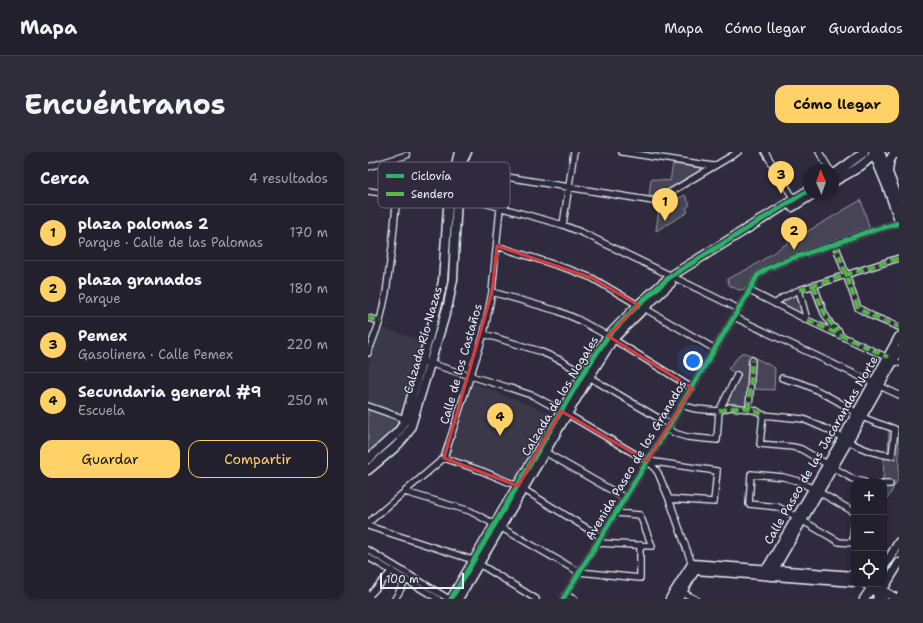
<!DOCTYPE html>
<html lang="es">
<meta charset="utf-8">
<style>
body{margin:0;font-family:"Shantell Sans",sans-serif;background:#2f2d3a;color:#f1f3f6}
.controls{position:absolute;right:12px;bottom:12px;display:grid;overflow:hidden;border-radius:8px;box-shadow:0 2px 6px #0003}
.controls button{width:36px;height:36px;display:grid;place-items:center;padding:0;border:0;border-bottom:1px solid #403e4a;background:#23202e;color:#f1f3f6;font:20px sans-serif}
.compass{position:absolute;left:435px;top:12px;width:36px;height:36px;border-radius:50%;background:#23202e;box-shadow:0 2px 6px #0003;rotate:358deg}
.scale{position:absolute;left:12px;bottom:10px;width:84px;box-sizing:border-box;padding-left:4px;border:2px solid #e8f1f8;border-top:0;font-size:11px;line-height:14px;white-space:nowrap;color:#e8f1f8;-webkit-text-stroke:3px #2f2a3d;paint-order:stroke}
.you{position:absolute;left:325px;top:209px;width:14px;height:14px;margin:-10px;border:3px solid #fff;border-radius:50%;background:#1a73e8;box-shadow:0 0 0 6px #1a73e833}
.badge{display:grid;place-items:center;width:26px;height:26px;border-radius:50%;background:#ffd166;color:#111;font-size:13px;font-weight:700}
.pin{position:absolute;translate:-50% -33px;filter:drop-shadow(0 1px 2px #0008)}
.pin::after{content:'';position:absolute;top:21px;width:14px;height:12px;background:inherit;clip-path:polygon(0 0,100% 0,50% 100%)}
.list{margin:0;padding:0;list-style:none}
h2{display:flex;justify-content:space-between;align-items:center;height:52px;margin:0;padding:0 16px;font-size:17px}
h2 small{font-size:13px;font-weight:400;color:#a3a3aa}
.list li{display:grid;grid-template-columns:26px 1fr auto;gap:12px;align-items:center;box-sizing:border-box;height:56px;padding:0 16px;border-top:1px solid #403e4a}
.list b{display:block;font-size:15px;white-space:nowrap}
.list p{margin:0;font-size:13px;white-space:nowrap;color:#a3a3aa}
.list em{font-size:13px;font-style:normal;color:#a3a3aa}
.actions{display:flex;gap:8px;padding:12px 16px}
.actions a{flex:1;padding:9px 0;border:1px solid #ffd166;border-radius:12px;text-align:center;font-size:14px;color:#ffd166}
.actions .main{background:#ffd166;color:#111}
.icon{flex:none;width:22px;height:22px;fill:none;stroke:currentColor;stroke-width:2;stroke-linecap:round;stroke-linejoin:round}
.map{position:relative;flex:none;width:531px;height:447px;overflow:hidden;border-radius:12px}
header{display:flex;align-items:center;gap:24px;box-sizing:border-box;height:56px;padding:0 20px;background:#23202e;border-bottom:1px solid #403e4a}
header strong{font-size:19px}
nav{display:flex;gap:22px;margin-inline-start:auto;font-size:14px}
.intro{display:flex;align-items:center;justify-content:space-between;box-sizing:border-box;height:96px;padding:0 24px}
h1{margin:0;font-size:28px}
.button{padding:10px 18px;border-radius:12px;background:#ffd166;color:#111;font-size:14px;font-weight:700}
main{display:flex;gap:24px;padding:0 24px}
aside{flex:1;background:#23202e;border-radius:12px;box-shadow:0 2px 6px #0003}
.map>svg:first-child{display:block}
.built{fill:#3b3749}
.green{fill:#464455;stroke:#979aa6}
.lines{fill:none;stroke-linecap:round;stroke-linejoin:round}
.street-casing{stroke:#e8f1f8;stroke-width:8}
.secondary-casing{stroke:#e8f1f8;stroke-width:11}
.street{stroke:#2f2a3d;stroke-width:5.5}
.secondary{stroke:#2f2a3d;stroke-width:8}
.quiet{stroke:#58b947;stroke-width:4;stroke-dasharray:8 4;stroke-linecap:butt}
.cycleway-casing{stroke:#2f2a3d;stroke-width:8}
.cycleway{stroke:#2db169;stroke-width:5}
.marked{fill:none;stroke:#d83c3d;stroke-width:3;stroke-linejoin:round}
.labels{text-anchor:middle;stroke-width:3;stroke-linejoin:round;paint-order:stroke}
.street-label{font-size:12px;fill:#e8f1f8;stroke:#2f2a3d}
.key{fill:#2f2a3d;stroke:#666675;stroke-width:1}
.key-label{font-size:11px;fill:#e8f1f8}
</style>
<header>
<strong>Mapa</strong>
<nav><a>Mapa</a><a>Cómo llegar</a><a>Guardados</a></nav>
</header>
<div class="intro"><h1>Encuéntranos</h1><a class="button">Cómo llegar</a></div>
<main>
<aside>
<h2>Cerca<small>4 resultados</small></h2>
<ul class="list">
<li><span class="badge">1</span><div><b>plaza palomas 2</b><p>Parque · Calle de las Palomas</p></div><em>170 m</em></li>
<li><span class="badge">2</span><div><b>plaza granados</b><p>Parque</p></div><em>180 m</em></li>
<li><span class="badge">3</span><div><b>Pemex</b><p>Gasolinera · Calle Pemex</p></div><em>220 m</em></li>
<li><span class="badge">4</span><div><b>Secundaria general #9</b><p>Escuela</p></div><em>250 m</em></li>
</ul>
<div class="actions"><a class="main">Guardar</a><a>Compartir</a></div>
</aside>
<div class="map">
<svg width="531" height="447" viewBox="0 0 531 447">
<rect width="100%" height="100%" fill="#2f2a3d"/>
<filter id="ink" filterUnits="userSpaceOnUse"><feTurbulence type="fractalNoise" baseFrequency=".025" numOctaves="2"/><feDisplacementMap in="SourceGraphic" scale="8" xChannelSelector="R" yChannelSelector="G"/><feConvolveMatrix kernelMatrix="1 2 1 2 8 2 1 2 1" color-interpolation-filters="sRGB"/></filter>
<g filter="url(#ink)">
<!-- built -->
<path class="built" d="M12 175 55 189 32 261 0 251V215Z
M105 231 188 263 148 332 81 305Z"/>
<!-- green -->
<path class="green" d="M305 12 339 17 289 45 281 44 283 27 302 29Z
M317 43 322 53 318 56 320 60 288 79 291 57Z
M493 48 502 78 397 115 388 120 378 137 371 138 361 133 359 127 384 115 418 92Z
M430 140 436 165 408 152Z
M373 201H378L407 216 406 238 384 237 383 256 355 255 371 223 360 217Z
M0 256 35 268 31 277 2 302 0 300Z
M520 270 531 276V326L516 353V330H509L515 328 516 307 520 299 521 277Z"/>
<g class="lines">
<!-- street casing -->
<g class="street-casing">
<path id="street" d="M254 0 345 14
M397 0 427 49
M451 0 462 18
M0 15 39 3
M90 17 285 49 289 48 370 0
M0 39 29 43 46 44 81 41 195 73 215 81 371 157
M195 73 206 0
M467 92 490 156 504 164 531 175
M129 94 203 118 224 126 270 153
M446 134 456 161 463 173 471 180
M431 138 439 168
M382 139 439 168 531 211
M124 140 190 159 209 167 240 184 324 236
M407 152 414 146 431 138 531 106
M276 156 347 197
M366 165 531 243
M0 166 12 169
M116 182 171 199 192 208 215 222
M0 201 12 169 18 141 24 95 29 43
M54 209 142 236 166 244 199 262 279 309 285 314 290 321 301 347 325 415
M221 225 302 273
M414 226C420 228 426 229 432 231 452 238 471 250 489 261
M314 252 320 255 328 257 351 259 362 255 381 257 389 259 395 263 435 267 456 276 475 286
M0 254 37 267
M381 257 384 208
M395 263 392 292 425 295 433 297 485 327 496 330
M299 277 309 282 319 285 349 288 351 259 369 223
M480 289C495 298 508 302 524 304L527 277 509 271 494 265
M177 300 257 346
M76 306 114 319 150 334 233 385
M280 309 349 319 346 350 301 347
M516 332H522
M37 340 102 359 126 372
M451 340 486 360
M429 365 410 355 381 352 383 322 415 325 430 329 445 337
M435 369 471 390 485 391 486 372
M0 371 76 306 116 182 124 140 132 56V24
M0 374 105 408 168 447
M132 375 211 420 272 426V393
M230 391 284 394 272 363 248 361
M0 398 81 447
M0 405 70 447
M314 440 327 447
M197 443 206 447
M0 445 24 419
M27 447 38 428
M195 447 299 277 379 143 389 124 394 120 400 116 419 108 467 92 496 81 531 71"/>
</g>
<!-- secondary casing -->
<g class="secondary-casing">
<path id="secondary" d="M505 0 519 34 531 68
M512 0 531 49
M520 20C521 11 521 5 529 0
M465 23 487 7 496 0
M465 30C479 22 497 14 507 0
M424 55 445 42
M0 307 29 281 33 276 37 267 60 188 70 151 75 129 81 41 91 0
M0 318C14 306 34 292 42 277L80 153 85 127 89 44 93 17 95 8 99 0
M516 415 531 390
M395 423 475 286 531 185
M402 424 480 289 531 199
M498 432C505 435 508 442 515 447
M510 432 514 438 529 447
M83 447 215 222 240 184 270 153 303 124 441 38
M90 447 221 225 245 187 276 156 303 131
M302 447 324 412 486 424
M310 447 327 418 486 430
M496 447 506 432
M509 447 531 411"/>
</g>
<!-- street -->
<use href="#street" class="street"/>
<!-- secondary -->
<use href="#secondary" class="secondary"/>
<!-- quiet -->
<path class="quiet" d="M467 92 490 156 504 164 531 175
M446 134C452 150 456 167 470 179
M431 138 531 106
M0 166 12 169
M439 168 520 205
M381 257 384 208
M351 259C366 254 382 254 395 263"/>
<!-- cycleway casing -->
<g class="cycleway-casing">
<path id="cycleway" d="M83 447 215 222 240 184 270 153 303 124 441 38
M195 447 299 277 379 143 389 124 394 120 400 116 419 108 467 92 496 81 531 71"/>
</g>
<!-- cycleway -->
<use href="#cycleway" class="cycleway"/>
</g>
</g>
<!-- marked area -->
<path class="marked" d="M129 94 224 126 270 153 240 184 324 236 279 309 193 259 150 334 76 306 124 140Z"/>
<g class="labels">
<!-- street labels -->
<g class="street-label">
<text transform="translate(55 188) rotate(-74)" y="4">Calzada Río Nazas</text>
<text transform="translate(93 212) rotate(-74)" y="4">Calle de los Castaños</text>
<text transform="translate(192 244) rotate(-59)" y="4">Calzada de los Nogales</text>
<text transform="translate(453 298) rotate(-60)" y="4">Calle Paseo de las Jacarandas Norte</text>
<text transform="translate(268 308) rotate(-59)" y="4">Avenida Paseo de los Granados</text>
</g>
</g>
<!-- legend -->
<rect x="10" y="10" width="132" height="46" rx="6" class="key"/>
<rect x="18" y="22" width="18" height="4" fill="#2db169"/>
<rect x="18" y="40" width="18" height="4" fill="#58b947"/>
<g class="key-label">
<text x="43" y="28">Ciclovía</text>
<text x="43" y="46">Sendero</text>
</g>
</svg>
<div class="controls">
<button>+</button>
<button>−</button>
<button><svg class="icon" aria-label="locate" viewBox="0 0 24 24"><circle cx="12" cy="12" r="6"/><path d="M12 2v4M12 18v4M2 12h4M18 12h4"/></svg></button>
</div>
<svg class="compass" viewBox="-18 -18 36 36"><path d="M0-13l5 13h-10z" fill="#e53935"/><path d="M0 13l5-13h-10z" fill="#a3a3aa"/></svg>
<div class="scale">100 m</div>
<div class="you"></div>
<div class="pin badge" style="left:297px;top:69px">1</div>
<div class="pin badge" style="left:426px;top:98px">2</div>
<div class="pin badge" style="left:413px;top:42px">3</div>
<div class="pin badge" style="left:132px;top:284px">4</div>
</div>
</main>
